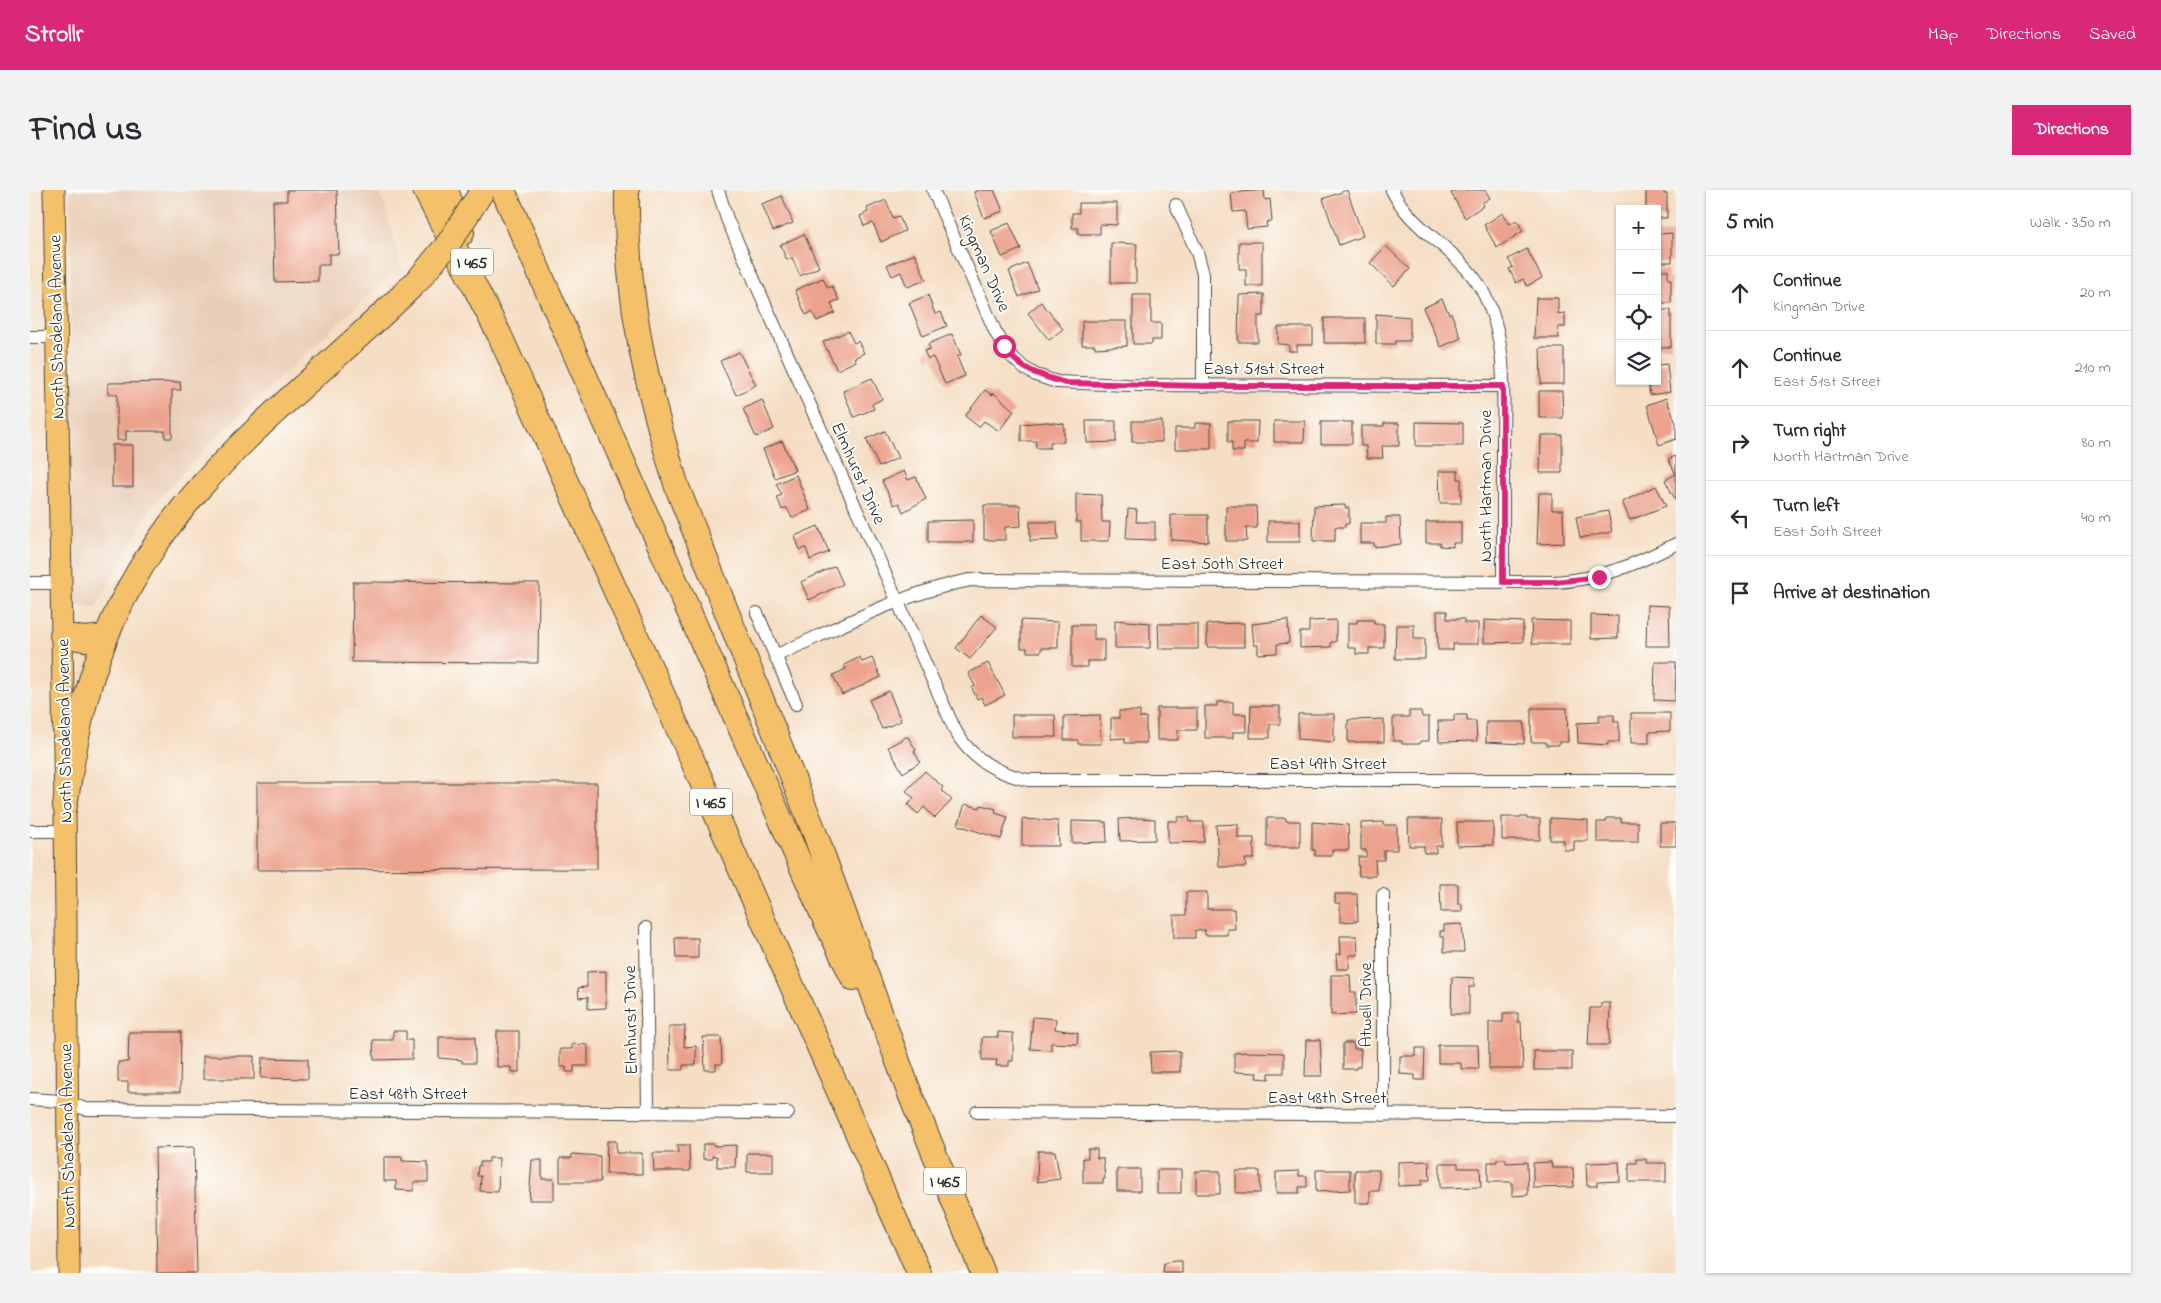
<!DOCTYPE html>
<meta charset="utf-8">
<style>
body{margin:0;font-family:"Indie Flower",sans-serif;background:#f2f2f3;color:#2b2b33}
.controls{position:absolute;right:15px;top:15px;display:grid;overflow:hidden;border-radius:0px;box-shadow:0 1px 4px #0004}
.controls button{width:45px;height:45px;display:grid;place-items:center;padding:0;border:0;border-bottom:1px solid #e1e1e2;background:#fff;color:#2b2b33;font:25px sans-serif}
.stop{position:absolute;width:15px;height:15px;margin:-11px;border:4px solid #db2777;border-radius:50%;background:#fff}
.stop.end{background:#db2777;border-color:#fff;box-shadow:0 1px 5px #0008}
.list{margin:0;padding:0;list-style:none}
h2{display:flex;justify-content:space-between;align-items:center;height:65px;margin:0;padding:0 20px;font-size:21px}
h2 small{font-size:16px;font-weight:400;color:#7c7c81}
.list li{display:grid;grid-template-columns:32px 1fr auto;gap:15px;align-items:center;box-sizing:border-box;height:75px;padding:0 20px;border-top:1px solid #e1e1e2}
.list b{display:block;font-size:19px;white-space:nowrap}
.list p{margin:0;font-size:16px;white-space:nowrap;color:#7c7c81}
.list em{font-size:16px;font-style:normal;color:#7c7c81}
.icon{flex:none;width:28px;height:28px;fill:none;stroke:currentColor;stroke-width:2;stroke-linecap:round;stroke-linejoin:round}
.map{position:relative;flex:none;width:1646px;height:1083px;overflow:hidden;border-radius:0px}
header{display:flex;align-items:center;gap:30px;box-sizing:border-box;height:70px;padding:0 25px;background:#db2777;color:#fff}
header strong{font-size:24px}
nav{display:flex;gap:28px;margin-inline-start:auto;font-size:18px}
.intro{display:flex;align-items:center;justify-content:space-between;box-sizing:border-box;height:120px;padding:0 30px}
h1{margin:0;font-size:35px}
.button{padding:12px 22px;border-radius:0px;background:#db2777;color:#fff;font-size:18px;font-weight:700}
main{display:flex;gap:30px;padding:0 30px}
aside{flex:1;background:#fff;border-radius:0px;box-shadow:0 1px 4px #0004}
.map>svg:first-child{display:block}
.built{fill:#e9ceb7}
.building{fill:#eca38d}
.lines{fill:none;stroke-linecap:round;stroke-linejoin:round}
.street-casing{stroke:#494642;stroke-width:14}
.primary-casing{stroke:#494642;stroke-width:23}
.highway-casing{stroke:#494642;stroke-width:26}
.street{stroke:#fff;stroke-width:12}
.primary{stroke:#f4c16b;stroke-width:21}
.highway{stroke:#f4c16b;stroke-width:24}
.highway-bridge-casing{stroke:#494642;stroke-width:26;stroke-linecap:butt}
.highway-bridge{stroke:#f4c16b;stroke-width:24}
.route{stroke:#db2777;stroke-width:6}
.labels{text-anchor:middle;stroke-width:4;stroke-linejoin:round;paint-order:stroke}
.shield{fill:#fdfcf7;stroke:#6a6a68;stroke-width:1}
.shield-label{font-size:16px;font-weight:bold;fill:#2b2b2b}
.street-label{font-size:18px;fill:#2b2b2b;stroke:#fdfcf7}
</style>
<header>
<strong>Strollr</strong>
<nav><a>Map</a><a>Directions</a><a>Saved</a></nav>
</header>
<div class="intro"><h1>Find us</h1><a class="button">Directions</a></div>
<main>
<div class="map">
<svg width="1646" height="1083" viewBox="0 0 1646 1083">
<rect width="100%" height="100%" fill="#fdfcf7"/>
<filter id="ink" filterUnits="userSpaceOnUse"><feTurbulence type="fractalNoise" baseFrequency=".02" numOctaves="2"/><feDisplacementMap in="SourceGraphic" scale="10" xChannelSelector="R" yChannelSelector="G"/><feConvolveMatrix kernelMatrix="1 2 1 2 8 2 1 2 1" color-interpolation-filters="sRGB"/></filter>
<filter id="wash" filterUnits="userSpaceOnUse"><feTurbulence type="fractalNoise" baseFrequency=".0096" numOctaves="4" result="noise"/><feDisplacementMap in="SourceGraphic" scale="20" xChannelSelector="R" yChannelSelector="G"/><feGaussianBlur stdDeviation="1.12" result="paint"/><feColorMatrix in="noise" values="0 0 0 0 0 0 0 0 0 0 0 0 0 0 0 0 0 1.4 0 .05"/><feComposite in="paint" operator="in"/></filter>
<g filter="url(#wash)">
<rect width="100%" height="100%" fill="#f5dec4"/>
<!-- built -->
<path class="built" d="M40 0H348L355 16 373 83 358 87 180 253 122 316 66 417H45L42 373Z"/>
<g id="blocks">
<!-- building -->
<path class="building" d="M257 0H307L309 64H299V75H288V91L245 92 243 11H257Z
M949 0H964L973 21 954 28 944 2Z
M1234 0 1235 10 1240 9 1242 31 1236 32 1237 37 1217 39 1215 21 1203 22 1201 3Z
M1317 0 1333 46 1309 55 1293 9Z
M1426 0H1455L1460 8 1452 13 1453 16 1435 28 1421 3Z
M1616 0H1634V4H1637V28H1627V19H1616Z
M752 6 763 33 743 41 732 14Z
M856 10 863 28 869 26 875 41 851 52 843 33 834 36 830 26 838 22 837 18Z
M1049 13H1087V35L1070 34V44H1048V38H1042V23H1049Z
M1473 23 1480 34 1487 30 1493 41 1467 58 1454 35Z
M979 33 991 59 972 67 961 41Z
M1642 43V72H1627V44Z
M774 44 789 77 770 86 762 68 757 70 750 55Z
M1209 52H1232V96H1216V79H1209Z
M1081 53 1107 54 1105 80H1106V93H1081Z
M1356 56 1380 79 1364 96 1340 73Z
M1497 59 1512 88 1497 96 1493 89 1486 93 1479 79 1483 77 1478 69Z
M885 64 896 90 877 97 871 82 862 86 857 75Z
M997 73 1008 99 989 107 979 81Z
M1627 80H1638V89H1641V113H1627Z
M793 88 798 98 802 96 809 110 801 113 805 123 787 131 782 122 776 125 765 100Z
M1234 104V126H1228V152H1208L1209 105Z
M898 105 905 124 911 122 917 136 893 146 879 113Z
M1103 105H1121V133H1131V150H1122V154H1103Z
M1506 108H1528V124L1535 123V137H1528L1529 148H1504Z
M1412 109 1419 124 1421 123 1431 148 1411 157 1393 118Z
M1011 112 1033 139 1019 150 998 123Z
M1627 120H1641V157H1627Z
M1346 124 1380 127V151H1365V154H1346Z
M1294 128H1335V153H1294Z
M1052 131H1097V156L1065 158V155H1052Z
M1248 137H1283V155H1267V161H1259V155L1248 154Z
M818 141 824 153 828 151 834 163 824 168 826 171 807 180 793 152Z
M922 144 931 165 927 167 935 186 915 194 903 167 898 169 894 161 900 159 898 154Z
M1510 158H1534V194H1511Z
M709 162 726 195 706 205 690 171Z
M1637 174 1640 202 1620 205 1618 191H1627V175Z
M842 188 852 209 842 214 844 219 824 227 813 201Z
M150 192 151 200H142V248H135V241H96V250H87V204H78V193Z
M955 200 962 205 964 203 984 221 969 241 954 231 949 237 935 226Z
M1509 201H1532L1533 228H1509Z
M1636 208 1646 233V249L1629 255 1617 215Z
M732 210 744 239 726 247 713 219Z
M1056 231H1086V252L1057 253Z
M1102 231H1132V252H1102Z
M1198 231H1228L1227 253H1214V261H1202V252H1198Z
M1244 231H1275L1274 252H1244Z
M1017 232 1034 234V252H1020V258H1006V251H991V234Z
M1291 232H1322V254H1291Z
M1386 232 1433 233V256H1386Z
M1165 233H1181V259H1145V238H1165Z
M1354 233H1369V256H1352L1353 268H1337L1336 256H1331V236H1354Z
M855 241 868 268 849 277 836 249Z
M1511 245H1532V283H1510Z
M752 251 765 280 745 288 733 259Z
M82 255H103V297H82Z
M1646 266V311L1635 290 1646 284 1638 269Z
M874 281 878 290 886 287 896 309 873 322 869 313 864 315 852 291Z
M1409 281H1428V289H1431V313H1410Z
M766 285 780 320 762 328 757 318 752 320 747 307 752 305 746 294Z
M1626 296 1636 316 1600 330 1592 312Z
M1509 303H1522V320H1533L1534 353 1507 354Z
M1046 304 1071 305 1072 332H1080L1079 351H1051V332H1046Z
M954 315H990L991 336 975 337V350H954Z
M1315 315V318H1319V334H1315V337H1305V351H1283L1284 316Z
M1196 316H1226L1227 338H1216L1217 351H1196Z
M1098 319 1107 320 1106 332H1125V350L1096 349Z
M1578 321 1582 342 1550 348 1546 327Z
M1141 325H1178V352L1141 350Z
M1356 327H1370L1371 354 1344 357V353H1330V333H1356Z
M943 330V352H898V331Z
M1238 331H1270V352H1238Z
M1000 332H1027L1028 350 1000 351Z
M1396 332H1431V353H1423V357L1410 356V353H1396Z
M788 336 799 362 780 370 776 358 770 360 765 346Z
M805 376 813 394 779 410 771 392Z
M323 392 509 393 508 473 322 472Z
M1617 415 1639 416 1640 456H1616Z
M1407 421H1417V429H1434V433H1448V454H1423V460H1408Z
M951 425 967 437 940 469 926 458Z
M1561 425 1588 426V448L1561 449Z
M991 430 1028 432V458H1011V462H997V458H991Z
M1085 430 1120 433V458H1085Z
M1258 430 1259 453 1247 454V463L1228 464V455H1224L1222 434Z
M1306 430V452H1301V457L1270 458V442H1279V431Z
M1327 430H1344V434H1354V458H1339V464H1326V458H1318V433H1327Z
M1454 430 1493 432V452L1454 453Z
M1501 430 1540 431V454H1502Z
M1214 433V457H1177V434Z
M1128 434H1168V459H1129Z
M1042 435H1064V449H1074V471H1057V477H1042Z
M1366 435H1384V449H1395V469H1365Z
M830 467 832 472 842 468 851 487 812 505 803 485 816 479 814 475Z
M1625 472H1646L1645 511 1624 510Z
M958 473 975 505 955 515 951 507 947 509 942 498 945 496 938 483Z
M859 501 871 531 852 539 839 510Z
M1187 512H1203V524H1216V542H1203V548H1175V516H1187Z
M1221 516H1250V534H1240V548H1220Z
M1127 518H1167V540H1148V550H1127Z
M1501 518H1537L1538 552H1529V555H1516V552H1501Z
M1089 521H1110V528L1116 527V553H1095V548L1081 549V528H1089Z
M1379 521H1391L1392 527H1399V551H1390V554H1372V551H1363V527H1379Z
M1601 523H1640V541L1619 542V553H1601Z
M1268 524H1304V552L1268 549Z
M982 525H1025L1026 547H982Z
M1070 525 1071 554H1048V550H1034V526Z
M1424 525H1437V531H1446L1447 551 1409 552 1408 531H1424Z
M1569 525H1584V532H1589V552H1578V555L1548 553 1547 533 1569 532Z
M1354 529V552H1318V530Z
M1456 532H1494V554L1456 552Z
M876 547H878L886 560 884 561 890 572 873 583 858 557Z
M895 581 913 597 911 600 922 610 905 628 894 617 888 624 878 615 884 608 876 601Z
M227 593H567V679L227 680Z
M935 614 950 618 951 615 966 619 965 623 978 627 971 649 928 635Z
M1148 627H1159L1160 632H1174V652L1138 653V631H1148Z
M1472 627H1497V629H1510V650H1472Z
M1109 628 1125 629V650L1090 651 1089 629Z
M1237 628H1256V631H1270V657H1237Z
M1520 628 1558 630V651H1544V660H1534V650H1520Z
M1576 628H1591V632H1608V652H1567V632H1576Z
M992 629 1028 631 1029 656H992Z
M1378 629H1412V656H1406V663H1394V656H1379Z
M1042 631 1076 632 1077 652 1042 653Z
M1282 632 1318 635 1319 660H1302V666H1285V660H1282Z
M1353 632V635H1367V660H1354V670H1345L1346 686H1329L1328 667H1336V660H1331V633Z
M1427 632H1463V655L1427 656Z
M1630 633H1646V656H1630Z
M1208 634V648H1224V669H1215L1216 677H1189L1186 635Z
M1410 694H1428V714H1432V722H1411Z
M1156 702H1177V719H1204L1205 739H1197V745H1175V740H1165V748H1144V725H1156Z
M1305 704H1327L1328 731 1310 732V713H1305Z
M1432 734 1434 762H1414V747H1410V741H1414V735Z
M1310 746H1327L1328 765H1319V779H1307L1306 764H1311Z
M645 748H668V768H646Z
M576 781V818L558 819V807L549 808 548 798 557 797V782Z
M1301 785H1320L1321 802H1326V824L1301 825Z
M1422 787 1444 788V797H1439V824H1421Z
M1571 813H1580L1579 855H1558L1560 818H1571Z
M1473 823H1488V832H1491L1493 879H1459V832H1473Z
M1003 827 1026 829 1025 839 1048 843 1047 854 1021 853V860L1000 859Z
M639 836H655L654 857 666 856V875H653V880H640Z
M363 841H376V850H382V869L344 870 343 850H363Z
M467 841H489V882H481V877H467Z
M99 842H151L150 902H98V892H88V872H98Z
M968 842 983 843V871H979V876H966L967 870H952V847H968Z
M409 847H445V873H432V870L409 868Z
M673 847H691L692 874H686V880H675Z
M1276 850H1290L1292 886H1275Z
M1313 853H1324V859H1331L1330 877H1326V879H1313Z
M542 854 558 855V876H544V882H536V877H530V859H542Z
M1408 855H1448L1449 879H1431V873H1408Z
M1386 858H1395L1394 890H1385V885L1370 884V866H1386Z
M1150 861V882H1121L1120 862Z
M1504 861H1542V880H1504Z
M1218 862 1254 863V883H1239V889L1226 888 1227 883 1204 882V863Z
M173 866H224V889H173Z
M232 868 278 869V889L231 888Z
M577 951H586V963H612V984H576Z
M673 954H684V956L706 955 705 977H687V966H682V969H673Z
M647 955H659L660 981H624L623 963H648Z
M164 957 167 1083H127L125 958Z
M1058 959H1067V968H1073L1075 989H1073V993H1053V968H1058Z
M1008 961H1025L1030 989 1007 992Z
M717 963H743V982H717Z
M542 964 570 966V992H530V968H542Z
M354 967H372V971L398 972V992H384L383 1001 366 1000V991H354Z
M459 968H469L468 1002 450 1001 451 986H447L448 976H450V972H459Z
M1467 969H1476V973L1497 972 1498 1005 1482 1006V992H1458V972H1467Z
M1607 969H1616V973H1636V992H1599V973H1607Z
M502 970H512V989H524V1010H499Z
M1399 971 1400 990H1392V995L1368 996V972Z
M1521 972 1522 978H1543L1544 997 1503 998V973Z
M1589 972 1590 991 1567 992V996H1557L1556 973Z
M1410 973H1428V978H1450L1451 997 1410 998Z
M1087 979H1110V1001H1087Z
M1127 980H1151V1003H1127Z
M1286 980H1320V1000L1286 1002Z
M1325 980H1349V1001H1340V1013H1325Z
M1166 981H1190V1004H1166Z
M1206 981H1230V1003H1206Z
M1269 981V986H1277V997H1269V1003H1246V982Z
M1145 1071H1152V1083H1133L1134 1073Z"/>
</g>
</g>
<g filter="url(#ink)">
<use href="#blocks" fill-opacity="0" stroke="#494642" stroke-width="1"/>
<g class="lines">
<!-- street casing -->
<g class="street-casing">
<path id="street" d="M688 0 697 29 924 538C939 568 966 583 998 590H1646
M903 0 966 143 979 164 994 178 1006 185 1027 192 1098 195 1473 196
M1362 0C1381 40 1426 58 1449 95 1479 145 1473 202 1473 258 1473 303 1473 347 1473 392
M1146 15 1167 62 1173 84V196
M0 147H27
M0 393H31
M727 423 766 514
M745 466C808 438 872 403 940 390L1525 392C1572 389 1604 375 1646 354
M0 641H35
M1353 705V925
M616 738 618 922
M0 909 30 911 56 919 758 923
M947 922 1646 926"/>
</g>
<!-- primary casing -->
<g class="primary-casing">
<path id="primary" d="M24 0 35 616 39 1083"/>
</g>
<!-- highway casing -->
<g class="highway-casing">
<path id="highway" d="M395 0 469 144 656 556 889 1083
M416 0 432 43
M473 0 795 730 823 788
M597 0C595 106 616 196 647 297L784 641 878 899 953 1083
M32 445 54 449 76 447
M35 616C44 558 54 501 76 447 140 288 274 205 389 89"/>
</g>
<!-- street -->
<use href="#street" class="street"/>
<!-- primary -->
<use href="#primary" class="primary"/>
<!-- highway -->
<use href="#highway" class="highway"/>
<!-- highway-bridge casing -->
<g class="highway-bridge-casing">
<path id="highway-bridge" d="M389 89 418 54 453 0"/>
</g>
<!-- highway-bridge -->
<use href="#highway-bridge" class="highway-bridge"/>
</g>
</g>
<g class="lines" filter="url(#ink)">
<!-- route -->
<path class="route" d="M974 156C988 180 1011 186 1036 193L1173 196H1473V392H1525L1569 387"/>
</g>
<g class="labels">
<!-- shield labels -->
<g class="shield">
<rect x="421" y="58.5" width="42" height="27" rx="4"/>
<rect x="660" y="598.5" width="42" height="27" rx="4"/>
<rect x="894" y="977.5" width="42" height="27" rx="4"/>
</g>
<g class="shield-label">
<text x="442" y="78">I 465</text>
<text x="681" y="618">I 465</text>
<text x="915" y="997">I 465</text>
</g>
<!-- street labels -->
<g class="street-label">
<text transform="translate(955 73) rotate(66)" y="6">Kingman Drive</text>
<text transform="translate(26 137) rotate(-91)" y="6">North Shadeland Avenue</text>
<text x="1234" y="184">East 51st Street</text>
<text transform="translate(829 283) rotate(66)" y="6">Elmhurst Drive</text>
<text transform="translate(1455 296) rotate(-90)" y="6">North Hartman Drive</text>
<text x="1192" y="379">East 50th Street</text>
<text transform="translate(34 541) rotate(-91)" y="6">North Shadeland Avenue</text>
<text x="1298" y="579">East 49th Street</text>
<text transform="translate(1335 815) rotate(-90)" y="6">Atwell Drive</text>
<text transform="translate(600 830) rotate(-91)" y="6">Elmhurst Drive</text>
<text x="378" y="909">East 48th Street</text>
<text x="1297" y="913">East 48th Street</text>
<text transform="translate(37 946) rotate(-91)" y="6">North Shadeland Avenue</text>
</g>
</g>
</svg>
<div class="controls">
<button>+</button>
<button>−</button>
<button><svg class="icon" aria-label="locate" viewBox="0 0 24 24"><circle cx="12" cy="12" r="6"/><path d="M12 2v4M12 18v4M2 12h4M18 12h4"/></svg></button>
<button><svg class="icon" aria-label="layers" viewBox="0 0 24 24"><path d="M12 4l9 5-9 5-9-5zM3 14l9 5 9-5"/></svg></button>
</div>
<div class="stop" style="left:974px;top:156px"></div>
<div class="stop end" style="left:1569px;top:387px"></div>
</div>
<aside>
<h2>5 min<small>Walk · 350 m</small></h2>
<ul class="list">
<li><svg class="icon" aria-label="ahead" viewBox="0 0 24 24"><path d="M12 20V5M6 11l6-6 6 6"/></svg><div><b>Continue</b><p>Kingman Drive</p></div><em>20 m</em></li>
<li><svg class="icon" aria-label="ahead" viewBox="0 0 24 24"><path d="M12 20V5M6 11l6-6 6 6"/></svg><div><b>Continue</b><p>East 51st Street</p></div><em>210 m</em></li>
<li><svg class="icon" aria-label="right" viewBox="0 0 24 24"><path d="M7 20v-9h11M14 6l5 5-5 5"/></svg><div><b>Turn right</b><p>North Hartman Drive</p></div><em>80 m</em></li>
<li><svg class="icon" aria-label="left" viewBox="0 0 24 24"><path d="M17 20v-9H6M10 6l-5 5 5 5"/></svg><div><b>Turn left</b><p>East 50th Street</p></div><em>40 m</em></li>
<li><svg class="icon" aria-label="arrive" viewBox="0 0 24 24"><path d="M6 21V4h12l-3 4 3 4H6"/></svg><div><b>Arrive at destination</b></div></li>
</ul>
</aside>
</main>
